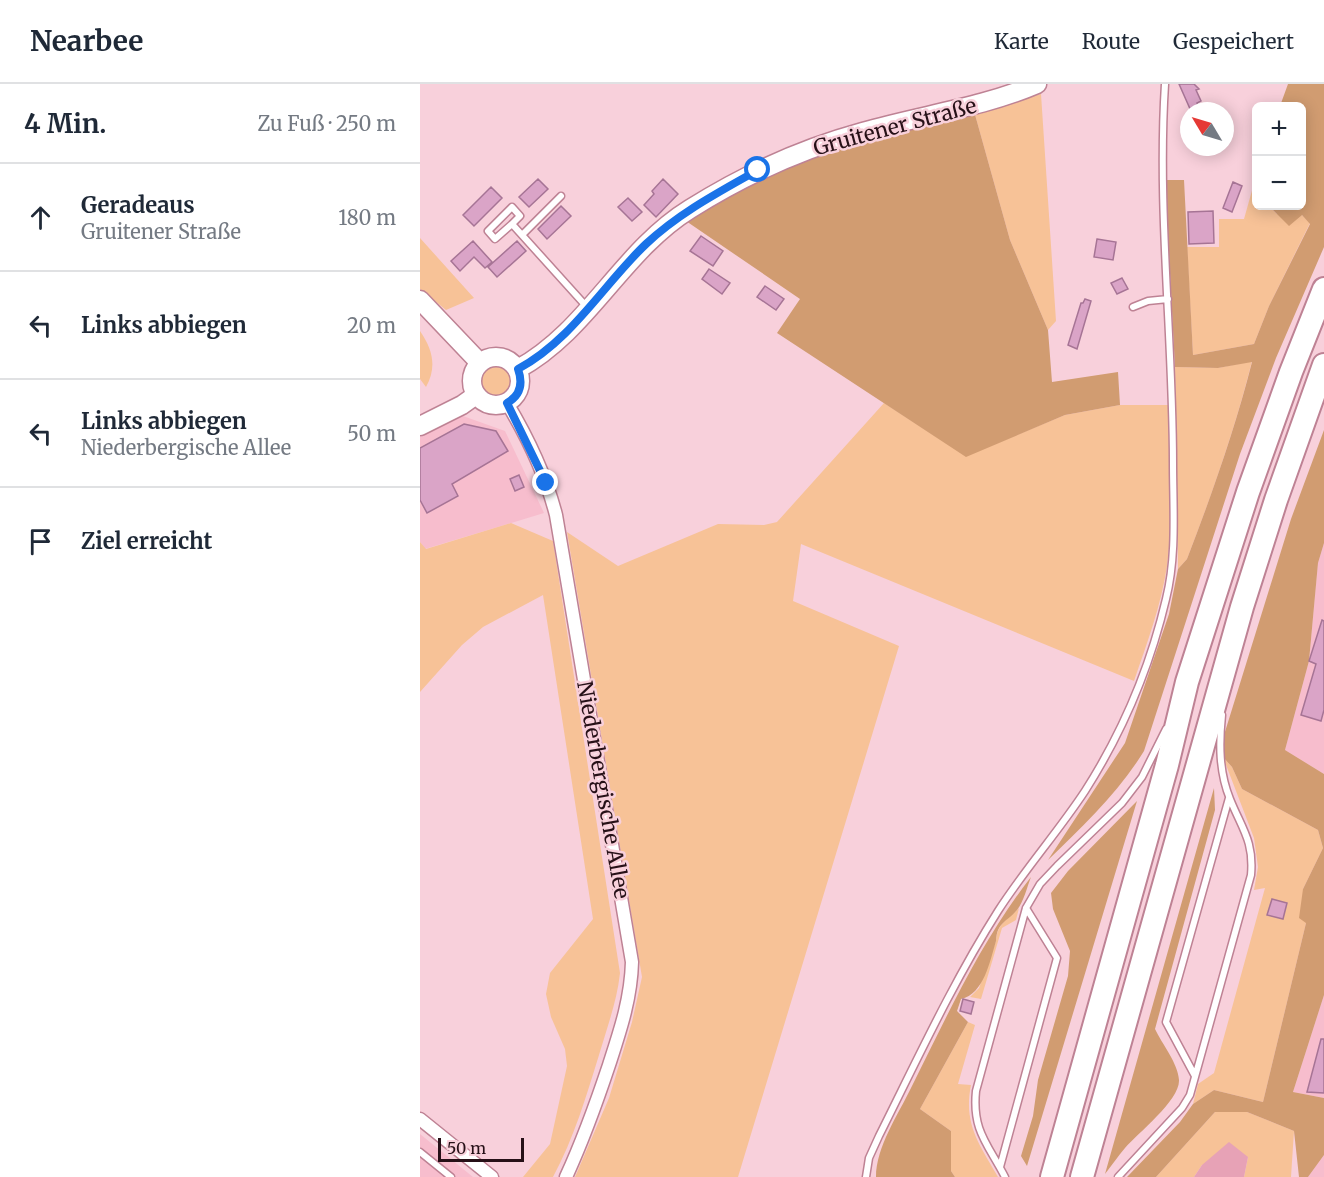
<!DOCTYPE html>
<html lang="de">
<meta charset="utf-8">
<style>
body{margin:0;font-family:Merriweather,serif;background:#f6f6f7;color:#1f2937}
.controls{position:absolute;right:18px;top:18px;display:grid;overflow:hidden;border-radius:9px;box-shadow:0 3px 15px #0003}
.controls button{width:54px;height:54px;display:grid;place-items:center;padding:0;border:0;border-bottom:2px solid #e0e1e3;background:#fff;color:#1f2937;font:30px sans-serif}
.compass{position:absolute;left:760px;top:18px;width:54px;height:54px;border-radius:50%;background:#fff;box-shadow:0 3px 15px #0003;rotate:308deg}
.scale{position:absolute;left:18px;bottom:15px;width:86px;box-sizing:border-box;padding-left:6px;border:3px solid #261017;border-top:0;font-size:16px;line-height:21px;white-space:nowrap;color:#261017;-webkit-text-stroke:4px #f8d0db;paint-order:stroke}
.stop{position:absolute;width:18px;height:18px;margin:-14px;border:4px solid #1a73e8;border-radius:50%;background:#fff}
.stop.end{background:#1a73e8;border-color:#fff;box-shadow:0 2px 6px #0008}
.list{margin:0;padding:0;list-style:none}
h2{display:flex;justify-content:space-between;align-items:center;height:78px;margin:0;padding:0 24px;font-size:26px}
h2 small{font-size:20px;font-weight:400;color:#747a83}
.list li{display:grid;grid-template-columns:39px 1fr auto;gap:18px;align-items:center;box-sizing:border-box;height:108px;padding:0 24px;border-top:2px solid #e0e1e3}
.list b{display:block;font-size:22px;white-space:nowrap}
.list p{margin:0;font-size:20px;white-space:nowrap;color:#747a83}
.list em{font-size:20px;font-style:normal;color:#747a83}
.icon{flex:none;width:33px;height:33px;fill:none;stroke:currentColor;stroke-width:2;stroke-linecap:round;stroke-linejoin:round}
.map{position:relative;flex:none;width:904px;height:1093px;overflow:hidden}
header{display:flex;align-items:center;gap:36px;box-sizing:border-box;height:84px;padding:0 30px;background:#fff;border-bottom:2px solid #e0e1e3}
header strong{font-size:28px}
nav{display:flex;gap:33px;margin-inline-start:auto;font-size:21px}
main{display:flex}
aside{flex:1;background:#fff}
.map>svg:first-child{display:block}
.built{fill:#f7bdcd}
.green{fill:#f7c297}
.forest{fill:#d19c71}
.water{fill:#e7a2b6}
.building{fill:#daa4c7;stroke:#a67495;stroke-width:1.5}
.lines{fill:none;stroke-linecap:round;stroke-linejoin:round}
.service-casing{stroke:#be8294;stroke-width:9}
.minor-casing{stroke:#be8294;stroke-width:15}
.secondary-casing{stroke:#be8294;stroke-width:21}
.motorway-casing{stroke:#be8294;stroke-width:26}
.service{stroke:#fff;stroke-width:6}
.minor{stroke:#fff;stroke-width:12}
.secondary{stroke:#fff;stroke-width:18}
.motorway{stroke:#fff;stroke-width:22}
.route{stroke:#1a73e8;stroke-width:8}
.labels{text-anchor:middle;stroke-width:5;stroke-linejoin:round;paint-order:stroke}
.street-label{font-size:21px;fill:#261017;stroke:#f8d0db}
</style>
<header>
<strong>Nearbee</strong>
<nav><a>Karte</a><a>Route</a><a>Gespeichert</a></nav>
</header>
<main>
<aside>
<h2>4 Min.<small>Zu Fuß · 250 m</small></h2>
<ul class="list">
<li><svg class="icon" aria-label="ahead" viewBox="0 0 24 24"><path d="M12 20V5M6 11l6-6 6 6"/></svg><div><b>Geradeaus</b><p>Gruitener Straße</p></div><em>180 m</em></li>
<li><svg class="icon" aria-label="left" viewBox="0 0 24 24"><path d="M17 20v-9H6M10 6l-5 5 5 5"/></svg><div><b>Links abbiegen</b></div><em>20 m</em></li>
<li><svg class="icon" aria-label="left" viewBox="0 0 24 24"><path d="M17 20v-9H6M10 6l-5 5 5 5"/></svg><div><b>Links abbiegen</b><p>Niederbergische Allee</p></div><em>50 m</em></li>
<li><svg class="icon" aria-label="arrive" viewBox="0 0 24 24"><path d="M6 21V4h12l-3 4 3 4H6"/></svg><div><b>Ziel erreicht</b></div></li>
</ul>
</aside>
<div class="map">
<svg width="904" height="1093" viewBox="0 0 904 1093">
<rect width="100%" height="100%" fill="#f8d0db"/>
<!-- built -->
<path class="built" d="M43 332 85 347 124 429 5 465 0 458V353Z
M904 459V690L865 666 889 577 898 479Z
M904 911V1014L873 1008Z
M0 1050 53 1093H0Z
M904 1071V1093H888Z"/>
<!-- green -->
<path class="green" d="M621 10 636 237 628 246 590 156 554 27Z
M833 103 836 107V122H849L857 130 882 131 890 139 849 222 834 260 773 271 767 163H799V135H824Z
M0 154 54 214 26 226 0 205Z
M0 247C13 266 17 283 6 303L0 295Z
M832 277C815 345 792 410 767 475L758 485 755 283 798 284Z
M60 298a16 16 0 1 1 32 0a16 16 0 1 1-32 0Z
M464 319 546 372 645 331 700 321H750C750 374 754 429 747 482 741 522 727 559 714 597L381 460 373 517 479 562 318 1093H155L189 1014 212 938 222 893 147 448 198 482 298 440 344 441 357 438Z
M91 439 133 457 200 889C197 917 187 944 179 971 166 1013 154 1054 133 1093H103L130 1060 147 982 145 965 131 933 126 910 130 889 173 835 123 511 63 543 42 561 0 608V458L6 465Z
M803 673 812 683 822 705 898 746 903 764 883 805 886 839 843 1018 794 1006 773 1020 778 1000 794 989 845 804 834 806 838 783 834 754Z
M599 824 596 836 582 844 561 915 550 913 559 904 576 857C577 840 588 835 599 824Z
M548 938 555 941 538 1000 551 1001C543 1041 560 1061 578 1093H535L531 1087V1047L500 1025Z
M795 1028H827L874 1047 871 1093H824L828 1073 782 1081 774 1093H736Z"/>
<!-- forest -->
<path class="forest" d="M868 0H904V163L856 274 820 370 724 667C699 708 663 742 628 776L705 659 749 530 758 485 767 475C792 410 815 345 832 278L798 284 755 283 745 96H764L773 271 834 260 849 222 890 140 882 131 869 142 849 122H882V22H860Z
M554 27 590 156 628 246 632 298 698 288 700 321 645 331 546 373 357 249 380 215 266 137 347 87 411 61Z
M904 346V459L898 479 889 577 865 666 904 690V911L873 1008 904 1014V1071L888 1093H879L874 1047 827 1028H795L736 1093H707L760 1038 773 1020 794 1006 843 1018 886 839 879 834 883 805 903 764 898 746 822 705 812 683 803 673 804 651 871 435Z
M794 704 795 726 735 945C742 960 758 979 759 996 760 1016 718 1049 705 1064 698 1072 692 1081 685 1090Z
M717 717 607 1082 601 1072 613 1032 618 996 648 892 650 867 633 825 631 809 648 787Z
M611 793C607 803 604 817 597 826 587 838 577 838 576 857 570 877 564 910 541 915L537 927 548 938 500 1025 531 1047V1087L535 1093H456C456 1063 478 1031 491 1004 527 932 561 857 611 793Z"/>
<!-- water -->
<path class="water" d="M809 1058 828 1073 824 1093H774L782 1081Z"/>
<!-- building -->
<path class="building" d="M759 0H774L779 5 776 6 781 17 777 19 781 27H771Z
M118 95 128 105 109 123 99 113Z
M243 95 258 110 236 133 224 121 234 110 232 107Z
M813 98 822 102 812 128 803 124Z
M71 103 82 114 54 142 43 131Z
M208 114 222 128 212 137 198 123Z
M141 122 151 132 127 155 118 145Z
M793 127 794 159 769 160 768 128Z
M281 152 303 167 293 182 270 167Z
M677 155 696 158 693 176 674 173Z
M53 157 72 178 65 184 54 173 40 187 31 177Z
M97 157 106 167 77 193 68 183Z
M289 185 310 199 302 210 282 195Z
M702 194 708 205 697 210 691 199Z
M345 202 364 215 356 226 337 213Z
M665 215 671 217 657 265 648 261 661 219H663Z
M44 340 76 347 88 367 32 400 38 412 7 429 0 416V364Z
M99 391 104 403 95 407 90 395Z
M902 536 904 537V626L901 637 881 631 896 580 889 577Z
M852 815 867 819 863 835 847 831Z
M543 915 554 918 551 930 540 927Z
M901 955H904V1009L887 1008Z"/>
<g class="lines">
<!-- service casing -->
<g class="service-casing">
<path id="service" d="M92 140 75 155 68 147 92 123 100 132 92 140 166 222
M102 151 141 112
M713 223 728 217 748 215
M775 992 746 938 809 714
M0 1068 31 1093
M580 1083 637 874 606 824
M446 1093 449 1074 459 1052C497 976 533 898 578 827 605 785 638 748 665 707 702 649 730 583 746 515 757 471 753 424 753 379 753 253 737 126 745 0
M585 1093C568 1060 552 1047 556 1007L606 824 620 800 637 782 702 719 722 693 746 645
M698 1093 762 1024 770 1011 831 791C834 757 822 745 810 715 799 688 799 660 802 631"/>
</g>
<!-- minor casing -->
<g class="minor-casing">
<path id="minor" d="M87 319C108 354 126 392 136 431L212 878C211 915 200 947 189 981 176 1020 163 1056 146 1093
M0 1035 72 1093"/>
</g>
<!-- secondary casing -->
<g class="secondary-casing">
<path id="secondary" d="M0 216 60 279
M52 297a24 24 0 1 1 48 0a24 24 0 1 1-48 0Z
M98 285C168 247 202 167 270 125 324 91 381 65 443 48 501 31 561 24 617 0
M0 342 42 321 56 311"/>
</g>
<!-- motorway casing -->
<g class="motorway-casing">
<path id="motorway" d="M632 1093 747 681 767 598 828 408 871 288 904 205
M662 1093 822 523 856 416 904 281"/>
</g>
<!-- service -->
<use href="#service" class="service"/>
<!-- minor -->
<use href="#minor" class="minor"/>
<!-- secondary -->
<use href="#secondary" class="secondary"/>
<!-- motorway -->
<use href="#motorway" class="motorway"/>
</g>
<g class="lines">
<!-- route -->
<path class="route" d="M126 399 87 319C101 311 103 299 98 285 152 256 183 201 226 160 259 129 299 108 338 86"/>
</g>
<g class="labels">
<!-- street labels -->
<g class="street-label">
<text transform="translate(475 43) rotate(-15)" y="7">Gruitener Straße</text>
<text transform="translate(183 706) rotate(80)" y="7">Niederbergische Allee</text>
</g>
</g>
</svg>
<div class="controls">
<button>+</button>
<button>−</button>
</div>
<svg class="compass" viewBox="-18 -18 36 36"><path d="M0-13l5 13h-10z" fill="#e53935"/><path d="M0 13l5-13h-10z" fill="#747a83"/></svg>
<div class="scale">50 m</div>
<div class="stop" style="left:338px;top:86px"></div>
<div class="stop end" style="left:126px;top:399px"></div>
</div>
</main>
